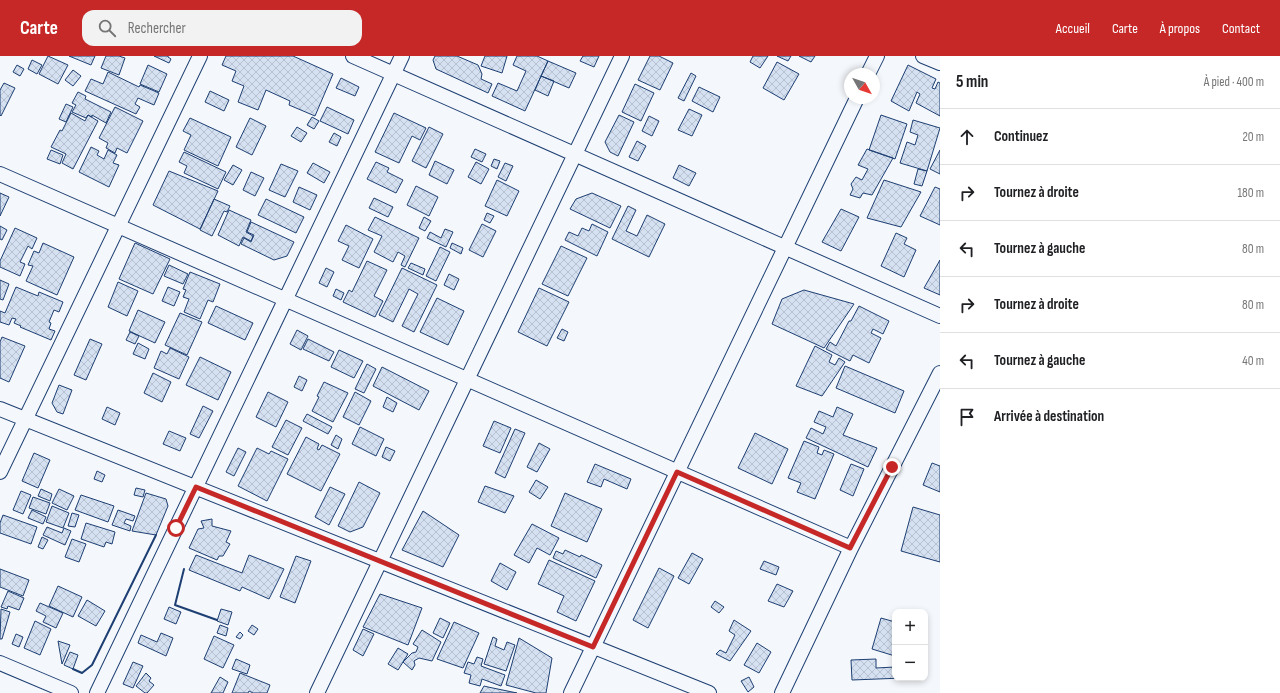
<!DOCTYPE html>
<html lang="fr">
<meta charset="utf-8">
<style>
body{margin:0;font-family:"Sofia Sans Condensed",sans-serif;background:#f2f2f2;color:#202124}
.controls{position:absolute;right:12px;bottom:12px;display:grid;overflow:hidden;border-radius:8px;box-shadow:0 2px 6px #0003}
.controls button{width:36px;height:36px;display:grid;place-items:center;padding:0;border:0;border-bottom:1px solid #e0e0e0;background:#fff;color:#202124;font:20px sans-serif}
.compass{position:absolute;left:844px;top:12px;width:36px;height:36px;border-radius:50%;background:#fff;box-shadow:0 2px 6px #0003;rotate:130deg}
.stop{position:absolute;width:12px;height:12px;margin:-9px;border:3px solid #c62828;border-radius:50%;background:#fff}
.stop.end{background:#c62828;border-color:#fff;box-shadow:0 1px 4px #0008}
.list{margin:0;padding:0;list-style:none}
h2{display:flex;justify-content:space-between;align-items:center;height:52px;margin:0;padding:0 16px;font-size:17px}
h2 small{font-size:13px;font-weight:400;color:#757577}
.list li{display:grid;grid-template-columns:26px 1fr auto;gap:12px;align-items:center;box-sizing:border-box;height:56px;padding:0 16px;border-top:1px solid #e0e0e0}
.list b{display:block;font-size:15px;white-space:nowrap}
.list em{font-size:13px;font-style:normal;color:#757577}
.icon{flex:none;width:22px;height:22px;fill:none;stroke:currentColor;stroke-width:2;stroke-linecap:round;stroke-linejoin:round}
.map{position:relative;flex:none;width:940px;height:637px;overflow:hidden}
header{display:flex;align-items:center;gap:24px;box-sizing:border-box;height:56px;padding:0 20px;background:#c62828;color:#fff}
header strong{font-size:19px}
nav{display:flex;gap:22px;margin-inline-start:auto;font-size:14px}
.search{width:280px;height:36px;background:#f2f2f2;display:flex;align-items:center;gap:10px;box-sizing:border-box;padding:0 14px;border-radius:12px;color:#757577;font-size:15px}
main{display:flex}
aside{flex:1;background:#fff}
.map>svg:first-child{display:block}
.building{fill:url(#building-cross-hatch);stroke:#1d3f73}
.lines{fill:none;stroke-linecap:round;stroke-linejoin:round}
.minor-casing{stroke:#1d3f73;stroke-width:16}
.minor{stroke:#f4f7fb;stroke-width:14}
.wall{stroke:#1d3f73;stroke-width:2}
.route{stroke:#c62828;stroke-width:5}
</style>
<header>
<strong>Carte</strong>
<div class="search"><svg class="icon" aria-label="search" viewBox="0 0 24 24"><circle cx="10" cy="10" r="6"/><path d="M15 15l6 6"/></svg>Rechercher</div>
<nav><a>Accueil</a><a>Carte</a><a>À propos</a><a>Contact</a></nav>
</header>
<main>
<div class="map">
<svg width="940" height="637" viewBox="0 0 940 637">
<defs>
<pattern id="building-cross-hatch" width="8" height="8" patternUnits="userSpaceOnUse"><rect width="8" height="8" fill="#d5e0f0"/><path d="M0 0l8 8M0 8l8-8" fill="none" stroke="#b6c1d1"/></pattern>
</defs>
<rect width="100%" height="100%" fill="#f4f7fb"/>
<!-- building -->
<path class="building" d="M48 0 68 9 58 28 39 18Z
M69 0H95L91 9Z
M106 0H119L125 2 119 19 101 12Z
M154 0H168V1L171 3 169 7Z
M226 0H293L333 18 315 60 289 49 290 45 266 34 258 54 238 46 244 30 232 25 236 15 222 9Z
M435 0H457L478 9 482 18 481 23 492 28 488 37 436 13 433 4Z
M485 0H507L502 17 481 10Z
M517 0H537L548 5 525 55 492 40 498 27 517 35 526 15 513 9Z
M583 0H599L594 11 580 5Z
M650 0H659L673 7 660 34 638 24Z
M753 0H768L760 12 750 6Z
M777 0H791L788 5Z
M799 0H815L811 6Z
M32 4 42 9 37 18 28 13Z
M548 5 576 17 569 32 541 20Z
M777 6 799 18 784 44 763 32Z
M17 9 24 13 20 20 13 16Z
M148 9 167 18 159 36 140 28Z
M908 9 936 23 932 32 935 33 938 26 940 27V60L916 47 920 38 917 36 909 55 891 45Z
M73 14 81 20 73 30 65 24Z
M108 16 139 31 140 29 159 37 154 49 138 42 135 48 140 51 136 58 85 35 91 23 103 28Z
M691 17 696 20 684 45 678 42Z
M541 20 554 25 548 40 535 34Z
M341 22 359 31 355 40 336 32Z
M4 27 15 32 1 60 0 59V34Z
M635 28 654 37 641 65 622 56Z
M699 31 720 41 713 56 692 45Z
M210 35 229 44 224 55 205 46Z
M78 36 86 40 85 43 111 56 106 67 92 59V61L88 59 86 62 72 56 76 49 72 47Z
M66 48 73 51 66 66 59 63Z
M115 51 143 65 127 97 117 92 115 97 106 92 108 87 99 82Z
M327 51 354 64 348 78 320 65Z
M689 53 702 59 692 80 678 74Z
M71 57 85 65 88 59 98 65 73 113 62 107 66 98 51 91 60 74 62 75Z
M394 57 426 72 420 84 412 80 399 107 375 96Z
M619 59 634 66 618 100 610 96 605 86Z
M881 59 907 68 895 103 869 94Z
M649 60 659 65 652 80 642 75Z
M312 61 319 65 314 73 307 69Z
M190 62 231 81 218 110 184 94 191 79 183 75Z
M250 62 266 70 252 99 236 91Z
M913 64 940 72 927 115 900 107 907 86 915 89 918 79 910 76Z
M297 71 307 77 301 86 291 80Z
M429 71 443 78 426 112 412 105Z
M334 77 341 81 337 90 329 86Z
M637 85 646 90 638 105 629 101Z
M91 91 99 95 97 99 104 103 108 94 117 99 113 107 119 109 109 131 79 116Z
M475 93 486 98 482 106 471 101Z
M867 93 893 102 872 139 863 137 860 142 850 139 853 133 851 128 856 121 862 124 868 113 858 109Z
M51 94 63 99 60 108 47 103Z
M940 94V118L930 113Z
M184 96 226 116 218 133 184 117 187 110 179 106Z
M494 103 500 105 497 113 491 110Z
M435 105 454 114 447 128 429 119Z
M376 106 389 112 387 116 403 124 396 137 367 123Z
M476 106 489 113 481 128 468 121Z
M313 107 330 116 324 127 307 117Z
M505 107 513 110 506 125 498 121Z
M281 108 298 115 285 141 269 134Z
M233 109 242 114 233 129 224 124Z
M679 109 696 117 689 130 673 122Z
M918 113 927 115 922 130 914 128Z
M169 115 218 135 200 173 153 149Z
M251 116 264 122 255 140 243 134Z
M497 124 519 135 507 160 485 150Z
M884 124 921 136 901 171 867 162Z
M416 130 438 141 429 160 407 149Z
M299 131 317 139 310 154 293 146Z
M935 131 940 133V169L920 160Z
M0 137 9 141 0 160Z
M592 137 621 150 610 172 570 153 576 143Z
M374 142 393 151 388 161 369 152Z
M214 143 230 150 227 156 224 155 212 180 200 174Z
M266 143 304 161 296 177 258 159Z
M628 150 636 154 626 175 637 180 647 159 665 168 649 201 612 183Z
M841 153 859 161 841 195 822 186Z
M229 154 251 164 246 176 253 180 251 185 243 181 239 190 218 179Z
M487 157 494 160 490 167 484 164Z
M375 161 419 182 405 211 401 209 405 200 398 196 393 206 374 196 382 180 368 174Z
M424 161 431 165 425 175 419 172Z
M251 166 294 186 287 200 274 204 241 188 244 182 251 186 254 179 247 176Z
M482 168 496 175 483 201 469 194Z
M592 168 608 176 597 200 565 184 569 176 578 180 582 172 589 175Z
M346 169 373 183 359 212 342 204 349 190 338 185Z
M0 170 7 174 2 184 0 183Z
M15 172 37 182 32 193 28 190 20 206 25 208 20 220 0 211V205Z
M445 173 453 176 446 191 427 182 430 176 441 182Z
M896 177 907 182 904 188 916 194 904 221 881 210Z
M43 187 74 201 57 239 26 225 33 210 28 209 34 195 39 197Z
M135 187 170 203 153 238 119 223Z
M452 187 463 192 461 198 450 192Z
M561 190 587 202 568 240 542 228Z
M440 191 450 196 436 225 426 220Z
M940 204V239L924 232Z
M367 205 387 214 374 240 383 245 375 261 343 246 349 234 352 236Z
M411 207 425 213 423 219 408 212Z
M169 209 188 218 183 228 164 220Z
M326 212 334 216 327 231 319 227Z
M402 212 437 229 414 276 402 270 418 238 409 233 393 266 379 259Z
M190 216 220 228 213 246 208 244 200 263 184 256 189 243 183 241 186 234 183 233Z
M449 218 459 223 454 234 444 229Z
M0 224 9 228 3 244 0 243Z
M118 226 138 235 127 260 108 251Z
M16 231 38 240 39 236 63 246 59 256 54 254 49 266 51 267 49 273 55 275 51 284 20 271 21 270 14 267 16 263 12 262 9 269 0 266V255L5 257Z
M168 231 180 236 174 250 162 245Z
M539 232 569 246 547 290 518 276Z
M336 233 344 237 341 244 333 240Z
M804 234 854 248 824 292 772 268 782 243Z
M437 242 464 255 448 289 420 276Z
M216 250 253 267 245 284 208 267Z
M859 250 889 265 883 278 873 273 871 277 881 282 869 307 853 299 850 305 826 293 830 286 836 290 849 265H851Z
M138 254 165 266 155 287 129 275Z
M180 257 202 266 187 299 165 289Z
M562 273 568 276 564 285 557 282Z
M297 274 308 280 301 294 290 288Z
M130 276 139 280 135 288 126 284Z
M2 281 25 290 9 326 0 322V286Z
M90 283 102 288 86 324 74 319Z
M308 283 334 296 329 305 303 293Z
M138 287 149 293 145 303 133 298Z
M815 290 832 299 829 306 835 309 839 302 845 306 822 340 796 330Z
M170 292 189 301 179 323 154 312 161 295 167 298Z
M339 294 363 305 354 322 331 311Z
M200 301 231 316 218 344 186 329Z
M367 308 376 313 364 337 355 333Z
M845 310 904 335 895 357 836 332Z
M382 311 429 335 419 354 373 330Z
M153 317 171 326 162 346 144 337Z
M299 320 307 324 302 335 294 331Z
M324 326 348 337 333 366 312 355 319 341 317 340Z
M59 329 72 334 63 358 57 356 52 347Z
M268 336 288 346 276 371 256 361Z
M355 336 371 345 359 369 343 361Z
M387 341 397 347 393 356 383 351Z
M203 350 213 355 199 382 190 378Z
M107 351 120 357 115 369 102 363Z
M837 351 853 358 843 379 877 392 868 411 806 382 811 372 823 378 826 371 814 366 819 355 833 361Z
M307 358 332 371 328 378 303 365Z
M286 364 302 372 288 399 272 391Z
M494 365 511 372 500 397 483 390Z
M360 371 384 383 376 400 352 388Z
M515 373 525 377 505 422 495 417Z
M169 375 186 382 180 395 163 388Z
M755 377 788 393 772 428 738 412Z
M336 379 342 383 338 393 331 389Z
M306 381 319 388 317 393 319 394 322 389 340 398 321 435 287 418Z
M804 385 819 391 817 397 822 399 824 394 834 398 815 443 797 436 801 427 788 422Z
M539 387 550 393 537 416 527 411Z
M386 391 395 395 390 405 382 401Z
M238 392 246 396 234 420 226 416Z
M257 392 269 398 271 395 288 403 267 445 238 430Z
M34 397 50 404 38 432 22 425Z
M932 407 940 410V436L923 429Z
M595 408 631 423 627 433 604 423 601 431 587 426Z
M851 408 864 413 853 440 840 434Z
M97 415 105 419 102 426 94 423Z
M536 424 548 431 540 443 529 436Z
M359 426 380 437 363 471 350 476 338 470Z
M485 430 514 440 505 457 478 446Z
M330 431 345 438 329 469 315 461Z
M136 432 145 434 143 441 134 439Z
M41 433 52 438 50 445 38 440Z
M59 433 74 440 67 454 52 447Z
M21 435 31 439 23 458 13 454Z
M146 437 166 443 168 450 156 479 132 475Z
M565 437 602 453 587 486 551 470Z
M81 439 114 450 108 466 75 454Z
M33 441 50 447 46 458 29 452Z
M52 450 69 457 63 472 46 466Z
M913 451 940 459V506L901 495Z
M32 454 46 461 43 468 28 462Z
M118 454 135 460 133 465 126 463 124 467 131 470 130 475 112 469Z
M423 455 459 479 443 511 402 494Z
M72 457 79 459 75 471 68 470Z
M3 459 37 471 31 488 0 477V467Z
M212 463V470L231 475 226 486 230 488 223 500H219L217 504 189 492 198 473 204 472 201 465Z
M86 467 115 476 112 488 106 486 104 491 81 483Z
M532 468 559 482 550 499 537 492 529 507 514 499Z
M47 471 62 477 64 472 71 475 65 489 43 479Z
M42 481 48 484 43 493 38 491Z
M72 483 86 488 79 506 65 501Z
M565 494 580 501 581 499 602 509 596 522 553 502 556 495 563 498Z
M692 497 703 503 689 528 678 522Z
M196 499 242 517 249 499 284 513 269 543 242 531 240 535 189 514Z
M296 500 311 505 295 547 280 541Z
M549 504 595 525 576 565 557 556 564 540 538 528Z
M764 505 779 511 776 519 760 513Z
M500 507 516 516 507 534 491 525Z
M659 512 674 520 648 572 633 564Z
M0 513 29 524 23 540 0 531Z
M777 528 793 535 784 551 768 545Z
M58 530 82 541 73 561 49 550Z
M8 535 24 542 19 554 8 550 7 553 1 551Z
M380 538 422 552 408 589 363 571Z
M87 544 105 555 96 570 78 560Z
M715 545 724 551 719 557 711 551Z
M40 547 63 557 56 572 43 566 46 560 36 555Z
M169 551 181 556 176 568 164 563Z
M1 553 10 556 2 583H0Z
M221 553 232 556 228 569 217 565Z
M440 562 450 567 443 582 433 577Z
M881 562 895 566V600L872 593Z
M734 564 751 575 730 605 716 598 720 594 726 597 735 579 729 575Z
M35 565 51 573 40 599 24 592Z
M454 566 479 577 463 612 437 603Z
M220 569 228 572 226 580 217 577Z
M252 569 258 573 254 579 248 575Z
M363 573 374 578 363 600 353 594Z
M422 574 441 586 432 605 419 602 414 605 415 609 412 614 403 606 412 597 416 596 418 591 413 588Z
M240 576 243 579 240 583 236 581Z
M161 577 173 582 166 600 138 587 141 579 157 586Z
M16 578 23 581 19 591 12 588Z
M214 580 234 589 223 612 204 603Z
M493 581 497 583 495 590 504 594 507 586 515 589 506 615 484 608Z
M519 582 552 602 546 637H536L506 629Z
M58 585 70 589 62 608Z
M757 587 771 596 759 617 744 609Z
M398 592 408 598 398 614 388 608Z
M70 596 78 599 73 613 64 609Z
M477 601 483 603 481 610 505 619 501 630 482 623 480 630 469 627 471 619 464 617 468 606 474 608Z
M236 603 250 609 247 618 232 613Z
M876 603V612L895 611V622H903L852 624 851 604Z
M133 606 143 610 133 632 123 628Z
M146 617 151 622 149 625 154 629 147 637H145L136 630Z
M240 617 270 629 267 637H253L249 635 248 637H232Z
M220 621 228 626 223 637H211Z
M749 621 754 631 748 636 741 625Z
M484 630 488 631 517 637H480Z"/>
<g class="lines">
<!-- minor casing -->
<g class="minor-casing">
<path id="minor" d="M353 0 940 260
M923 0 940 7
M868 18 877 0
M0 118 851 492
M0 353 709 637
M0 416 200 0
M0 607 71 637
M97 637 402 0
M317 637 622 0
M571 637 857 42
M782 637 851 492 940 317"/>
</g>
<!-- minor -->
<use href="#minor" class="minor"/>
<!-- wall -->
<path class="wall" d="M184 513 175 549 217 564
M73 613 82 617 92 609 156 479"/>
</g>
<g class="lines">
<!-- route -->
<path class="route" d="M176 472 196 431 593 591 677 416 850 492 892 411"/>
</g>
</svg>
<div class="controls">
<button>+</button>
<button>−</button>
</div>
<svg class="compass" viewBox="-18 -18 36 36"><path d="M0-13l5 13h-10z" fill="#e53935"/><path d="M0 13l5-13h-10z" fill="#757577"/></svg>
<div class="stop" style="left:176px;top:472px"></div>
<div class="stop end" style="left:892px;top:411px"></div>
</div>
<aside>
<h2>5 min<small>À pied · 400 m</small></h2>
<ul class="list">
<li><svg class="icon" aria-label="ahead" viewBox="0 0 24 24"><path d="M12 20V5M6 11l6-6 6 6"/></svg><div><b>Continuez</b></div><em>20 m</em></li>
<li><svg class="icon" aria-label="right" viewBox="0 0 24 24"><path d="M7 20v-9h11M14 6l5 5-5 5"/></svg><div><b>Tournez à droite</b></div><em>180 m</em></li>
<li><svg class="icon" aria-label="left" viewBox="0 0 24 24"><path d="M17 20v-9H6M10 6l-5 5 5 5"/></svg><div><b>Tournez à gauche</b></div><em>80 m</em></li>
<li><svg class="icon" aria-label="right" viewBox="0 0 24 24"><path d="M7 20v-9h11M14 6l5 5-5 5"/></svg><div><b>Tournez à droite</b></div><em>80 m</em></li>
<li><svg class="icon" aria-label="left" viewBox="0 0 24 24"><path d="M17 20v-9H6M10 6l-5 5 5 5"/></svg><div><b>Tournez à gauche</b></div><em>40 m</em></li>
<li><svg class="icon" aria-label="arrive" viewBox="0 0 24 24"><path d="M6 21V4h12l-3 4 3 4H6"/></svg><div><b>Arrivée à destination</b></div></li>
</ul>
</aside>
</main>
